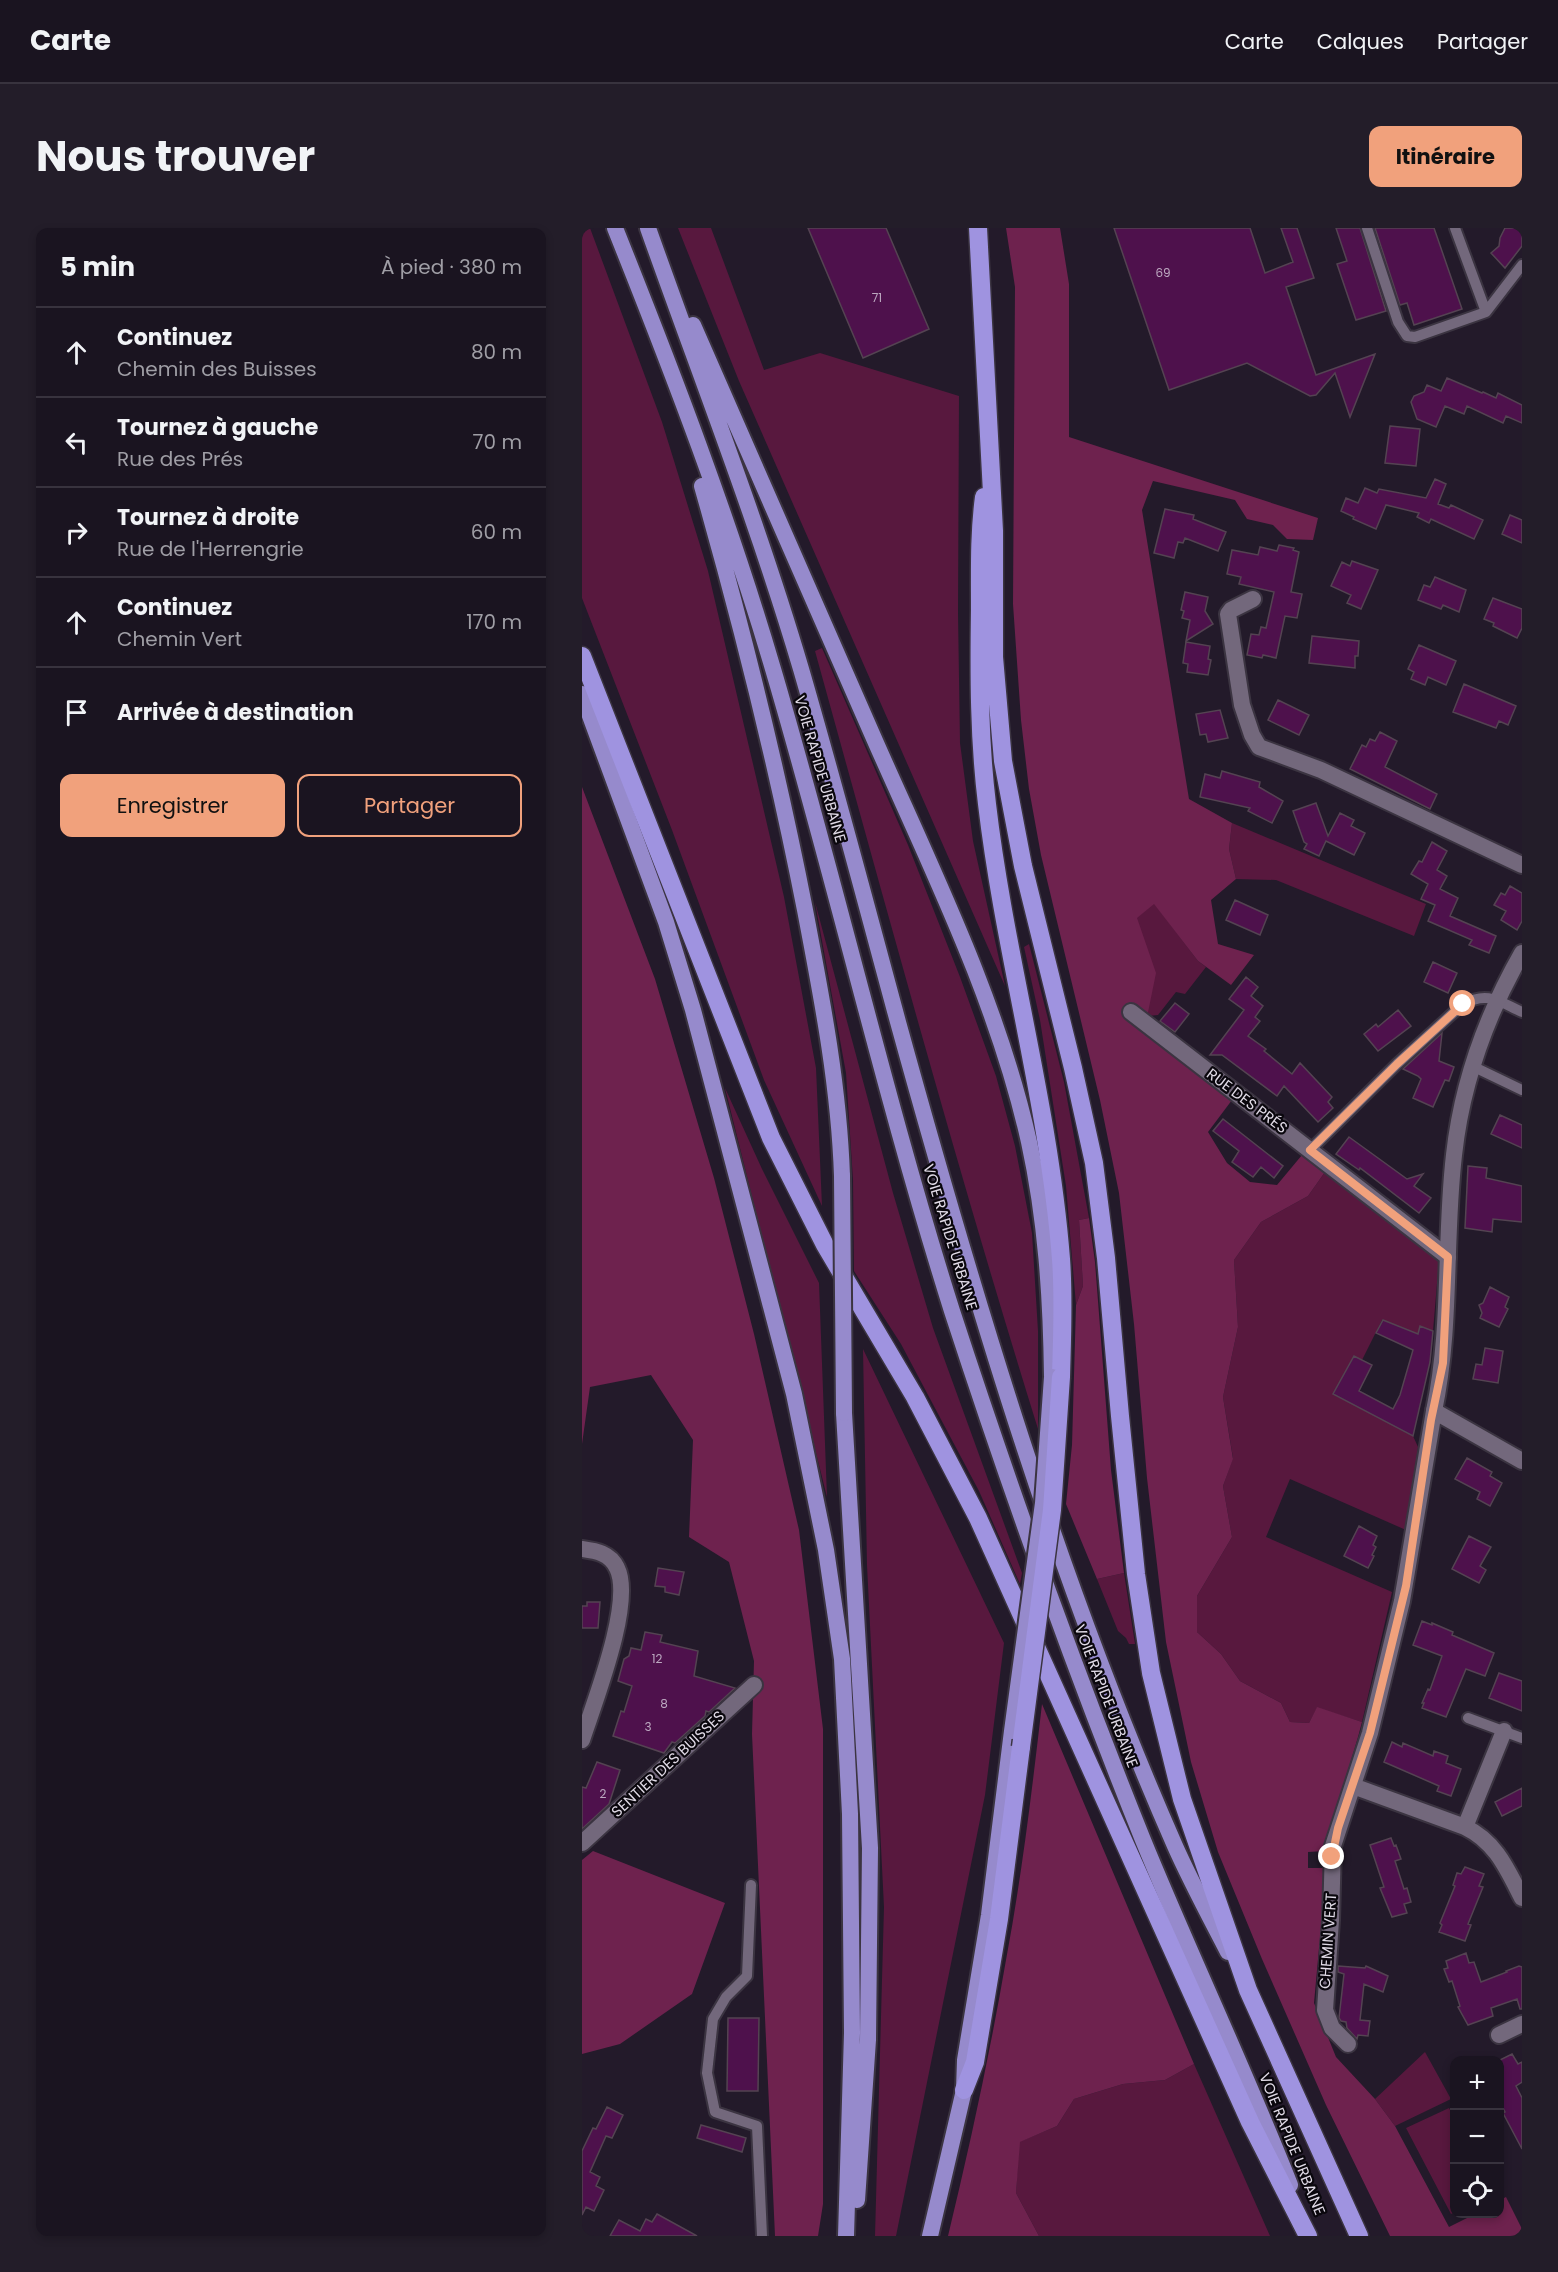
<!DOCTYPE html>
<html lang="fr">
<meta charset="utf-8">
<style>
body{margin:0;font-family:Poppins,sans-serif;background:#231d29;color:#f1f3f6}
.controls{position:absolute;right:18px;bottom:18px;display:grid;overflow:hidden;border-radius:12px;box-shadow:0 3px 9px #0003}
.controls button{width:54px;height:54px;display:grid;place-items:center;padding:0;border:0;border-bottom:2px solid #38333e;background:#1a1420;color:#f1f3f6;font:30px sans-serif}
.stop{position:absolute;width:18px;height:18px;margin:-14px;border:4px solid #f1a17c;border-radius:50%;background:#fff}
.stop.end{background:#f1a17c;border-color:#fff;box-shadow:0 2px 6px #0008}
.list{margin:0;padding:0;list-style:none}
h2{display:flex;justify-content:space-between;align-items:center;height:78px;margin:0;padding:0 24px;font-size:26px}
h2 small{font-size:20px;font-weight:400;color:#9f9ea5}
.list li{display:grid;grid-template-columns:39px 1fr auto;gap:18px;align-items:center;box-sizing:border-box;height:90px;padding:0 24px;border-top:2px solid #38333e}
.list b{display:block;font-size:22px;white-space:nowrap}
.list p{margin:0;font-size:20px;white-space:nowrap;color:#9f9ea5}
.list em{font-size:20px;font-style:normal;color:#9f9ea5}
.actions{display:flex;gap:12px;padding:18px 24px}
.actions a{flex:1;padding:14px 0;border:2px solid #f1a17c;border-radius:12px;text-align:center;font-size:21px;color:#f1a17c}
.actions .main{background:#f1a17c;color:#111}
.icon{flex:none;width:33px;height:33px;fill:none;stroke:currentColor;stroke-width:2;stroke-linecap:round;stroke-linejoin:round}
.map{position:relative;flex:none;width:940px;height:2008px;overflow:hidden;border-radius:12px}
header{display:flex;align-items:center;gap:36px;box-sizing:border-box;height:84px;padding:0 30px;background:#1a1420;border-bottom:2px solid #38333e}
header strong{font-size:28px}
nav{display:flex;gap:33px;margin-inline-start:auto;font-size:21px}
.intro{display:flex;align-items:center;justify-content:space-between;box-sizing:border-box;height:144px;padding:0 36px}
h1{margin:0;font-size:42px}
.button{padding:15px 27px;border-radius:12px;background:#f1a17c;color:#111;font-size:21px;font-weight:700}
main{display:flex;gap:36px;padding:0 36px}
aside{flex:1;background:#1a1420;border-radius:12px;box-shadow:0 3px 9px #0003}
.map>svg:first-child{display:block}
.green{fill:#58183e}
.forest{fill:#6e224e}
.building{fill:#4e114c;stroke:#544352;stroke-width:1.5}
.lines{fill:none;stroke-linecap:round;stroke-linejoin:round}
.service-casing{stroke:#3b3441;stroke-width:14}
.minor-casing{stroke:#3b3441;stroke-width:20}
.tertiary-casing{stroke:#3b3441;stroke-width:20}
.trunk-casing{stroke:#3b3441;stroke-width:20}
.motorway-casing{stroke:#3b3441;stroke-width:21}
.service{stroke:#73687c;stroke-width:10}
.minor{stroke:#73687c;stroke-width:16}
.tertiary{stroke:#73687c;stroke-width:16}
.trunk{stroke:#968acc;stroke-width:16}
.motorway{stroke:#9f93e0;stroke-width:18}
.trunk-bridge-casing{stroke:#3b3441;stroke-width:20;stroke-linecap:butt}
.motorway-bridge-casing{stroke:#3b3441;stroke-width:21;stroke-linecap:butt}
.trunk-bridge{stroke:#968acc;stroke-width:16}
.motorway-bridge{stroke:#9f93e0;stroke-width:18}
.route{stroke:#f1a17c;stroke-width:8}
.labels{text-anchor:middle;stroke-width:4.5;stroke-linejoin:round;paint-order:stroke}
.number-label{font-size:12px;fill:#bca8c0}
.street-label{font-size:15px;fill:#e1dbe7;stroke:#0a070d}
</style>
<header>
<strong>Carte</strong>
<nav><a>Carte</a><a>Calques</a><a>Partager</a></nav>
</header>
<div class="intro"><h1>Nous trouver</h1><a class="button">Itinéraire</a></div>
<main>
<aside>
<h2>5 min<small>À pied · 380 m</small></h2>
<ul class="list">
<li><svg class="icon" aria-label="ahead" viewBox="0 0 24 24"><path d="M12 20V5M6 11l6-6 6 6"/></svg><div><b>Continuez</b><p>Chemin des Buisses</p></div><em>80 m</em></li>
<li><svg class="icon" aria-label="left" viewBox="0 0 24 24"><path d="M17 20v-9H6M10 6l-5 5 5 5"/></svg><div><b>Tournez à gauche</b><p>Rue des Prés</p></div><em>70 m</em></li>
<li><svg class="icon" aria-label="right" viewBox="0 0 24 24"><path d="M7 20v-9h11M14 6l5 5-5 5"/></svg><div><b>Tournez à droite</b><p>Rue de l'Herrengrie</p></div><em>60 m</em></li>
<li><svg class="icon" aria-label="ahead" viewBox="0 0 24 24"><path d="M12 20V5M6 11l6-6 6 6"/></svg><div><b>Continuez</b><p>Chemin Vert</p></div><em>170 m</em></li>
<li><svg class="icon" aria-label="arrive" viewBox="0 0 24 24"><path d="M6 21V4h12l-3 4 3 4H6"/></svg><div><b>Arrivée à destination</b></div></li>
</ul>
<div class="actions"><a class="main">Enregistrer</a><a>Partager</a></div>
</aside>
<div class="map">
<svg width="940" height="2008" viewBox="0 0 940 2008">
<rect width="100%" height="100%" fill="#231a2a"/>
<!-- green -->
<path class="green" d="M0 0H8L80 194 126 343 202 669 234 840 240 978 182 852 90 602 0 370Z
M96 0H129L182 142 238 125 377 168 376 385 378 515 391 613 423 758 157 153Z
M240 420 326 617 378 749 414 848 433 918 450 1005 456 1103V1201C376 944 305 683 233 423Z
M650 595 844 676 832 708 694 652 654 651 647 621Z
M233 674 311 965 351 1100 440 1345 438 1356 397 1263 319 1116 272 1043 271 952 264 845Z
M572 675 616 733 624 739 603 766 594 764 576 787 566 788 554 690Z
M447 716 482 854 507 990 497 992 501 1058 494 1077 484 958 458 792 442 719Z
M143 860 180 941 237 1055 245 1269Z
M743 944 857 1032 851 1103 838 1098 836 1106 800 1092 780 1132 772 1129 751 1166 831 1208 836 1219 824 1302 708 1251 684 1309 810 1364 780 1494 735 1480 727 1495 708 1494 699 1475 658 1453 639 1426 615 1404V1368L650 1309 641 1258 651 1230 641 1169 656 1099 652 1032 679 994 726 968Z
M281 1121 422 1415 403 1567 314 2008H293L302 1679 285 1337Z
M542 1345 553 1416H547L544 1410 536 1403 515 1351Z
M843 1824 869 1871 813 1898 793 1871Z
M612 1836 688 2008H457L434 1965 437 1914 475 1898 492 1871 541 1856 583 1852Z
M867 1880 873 1891V1984L869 1986 824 1900Z"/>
<!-- forest -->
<path class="forest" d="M424 0H478L487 56V209L736 290 731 312 705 311 691 297 665 291 653 272 571 253 560 282 607 571 650 595 647 621 654 651 629 672 636 716 672 727 649 757 616 733 572 676 555 690 574 745 562 804 650 872 626 904 645 935 668 954 695 957 720 927 743 944 726 968 679 994 652 1032 656 1099 641 1169 651 1231 641 1258 650 1309 615 1368V1404L639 1426 658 1453 699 1475 708 1494 727 1495 735 1479 780 1494C769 1538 752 1579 743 1623L726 1624V1640H741V1676L732 1775 754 1829 793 1871 813 1898 867 1999 893 1986H918V1972L924 1969 940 2001V2008H808L744 1877 680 1731 636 1624 609 1534 584 1414 565 1250 552 1096 537 965 518 872 459 627 447 561 439 492 431 376 433 59Z
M0 559 73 751 132 950 172 1106 217 1302 241 1501V1976L236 2008H193L170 1506 172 1433 147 1334 107 1309 111 1212 69 1147 8 1159 0 1216Z
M507 990 513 1034 529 1242 542 1345 515 1351 484 1276 490 1217 494 1077 501 1058 497 992Z
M460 1476 612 1836 583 1852 541 1856 492 1871 475 1898 438 1914 434 1965 457 2008H366C388 1917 408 1825 424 1732 440 1647 450 1562 460 1476Z
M11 1623 143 1675 110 1766 38 1816 0 1826V1632Z"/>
<!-- building -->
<path class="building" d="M226 0H304L347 101 281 130Z
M532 0H668L683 45 711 34 699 0H715L732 50 704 59 734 147 793 126 768 189 753 145 734 167 728 168 665 135 587 162Z
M754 0H778L804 83 774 92 755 36 765 33Z
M793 0H852L880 81 832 97 825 75 818 77Z
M923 0H940V18L923 40 909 25 917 18 918 10Z
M865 150 900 165 901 164 914 170 916 165 940 177V195L924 188 921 195 885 178 882 186 863 178 854 199 835 191 829 174 832 168 842 164 845 157 859 163Z
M808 198 838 201 834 238 803 235Z
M853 251 864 256 856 276 867 280 869 277 901 292 892 311 849 291 847 295 835 289 837 285 804 277 794 301 771 291 772 289 759 283 764 270 776 275 783 260 795 265 797 261 844 270Z
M583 281 612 287 611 291 644 304 636 323 603 310 601 315 596 314 592 330 572 325Z
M928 287 940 292V315L920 306Z
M697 317 712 320 711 322 717 324 709 364 720 366 715 390 703 388 694 430 681 427 680 430 665 427 669 406 677 407 679 399 684 400 692 364 657 356 659 349 645 346 650 322 676 327 678 319 695 323Z
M770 333 796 342 779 381 765 375 769 367 749 358 760 334 768 338Z
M853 349 884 362 877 384 861 377 859 381 836 372 842 357 848 359Z
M603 364 626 369 623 383 631 396 604 413 608 392 600 390 602 383 599 382Z
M911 370 940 381V400L935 410 911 398 912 395 902 391Z
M730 408 777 413 776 428H773V440L727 435Z
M604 414 628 418 626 431 629 432 626 447 605 444 606 436 601 435Z
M837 417 874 433 864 457 846 449 843 457 829 451 832 444 826 441Z
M882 456 934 478 926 497 917 493 914 500 871 484Z
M696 472 727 487 717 507 686 492Z
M638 482 646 510 626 514 624 506 618 507 614 486Z
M798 504 815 513 803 539 855 566 848 581 768 541 780 517 784 519 788 511 793 513Z
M640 543 678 554 677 559 701 573 690 595 666 583 668 580 618 569 623 546 638 550Z
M734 575 746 608 758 585 772 592 769 598 783 605 772 627 744 613 737 628 722 621 725 616 722 614 711 583Z
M850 614 865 623 855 642 865 648 858 661 876 670 868 688 914 708 907 725 887 717 890 712 846 693 853 677 839 671 846 656 829 646 837 633 840 634Z
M928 658 940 665V693L935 702 919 692 924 683 912 677 919 665 923 667Z
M653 672 686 687 678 707 644 692Z
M851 734 875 745 866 765 842 754Z
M664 749 676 759 669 768 681 778 673 789 678 793 666 808 684 821 682 823 710 846 718 835 750 869 746 874 751 880 736 894 702 858 695 868 640 827H628L662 782 647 771Z
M593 775 607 786 593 804 578 793Z
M816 782 829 798 796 823 782 806 794 796 796 799Z
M860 805 857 833 872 839 867 853 863 852 851 879 831 870 839 851 836 848 821 841Z
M918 887 940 897V920L909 906Z
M641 891 701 938 692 950 679 939 671 949 650 934 657 923 631 903Z
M767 909 825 951 841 946 832 958 849 970 837 985 778 940 777 942 754 926Z
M886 938 905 940 904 950 940 958V994L911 991 910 1004 883 1000Z
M908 1059 927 1069 923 1079 926 1081 917 1099 898 1090 900 1085 897 1077 901 1075Z
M801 1092 836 1106 838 1098 851 1103 848 1134 831 1208 751 1166 772 1128 790 1137 777 1163 811 1181 818 1167 831 1122 794 1105Z
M903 1120 921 1123 916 1155 891 1151 894 1136 900 1137Z
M885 1230 910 1244 908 1248 920 1255 908 1278 895 1271 898 1264 873 1251Z
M777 1298 795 1308 791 1317 794 1319 790 1327 792 1328 786 1340 762 1328Z
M887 1308 909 1319 898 1338 904 1342 897 1355 870 1341Z
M76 1340 102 1344 97 1367 83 1364V1359L73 1358Z
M5 1374H18L16 1400H0V1378H5Z
M840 1393 850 1397V1395L871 1404 870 1407 912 1425 903 1448 884 1441 864 1489 840 1480 842 1475H840L846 1461 848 1462 860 1428 831 1417Z
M63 1404 80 1407 78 1414 116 1423 112 1448 153 1460 127 1484 124 1483 123 1488 93 1515 90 1514 82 1525 31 1508 39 1483 42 1484 50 1458 36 1453 42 1431 47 1428 49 1420 59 1422Z
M917 1445 940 1453V1483L907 1470Z
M810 1514 820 1519 821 1515 851 1528 852 1523 866 1528 864 1535 879 1541 869 1568 855 1563 857 1558 802 1534Z
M15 1534 38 1542 27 1576 0 1601V1559L4 1560Z
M940 1560V1578L920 1588 913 1574Z
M809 1610 812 1618 814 1617 819 1631 813 1633 822 1661 825 1660 829 1674 822 1676 825 1685 810 1689 798 1660 802 1659 788 1617Z
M883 1639 902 1646 897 1658 901 1659 886 1696 889 1697 883 1713 857 1704 860 1697 858 1695 873 1658 871 1657 875 1645 879 1646Z
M884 1725 887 1735 892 1734 899 1754 925 1744 924 1743 937 1738 940 1739V1781H938L935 1771 909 1780 911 1788 886 1797 876 1779 878 1778 870 1753 867 1754 862 1741 866 1740 864 1733Z
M756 1738 783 1740 784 1738 806 1748 801 1764 782 1756 778 1792 788 1793 786 1808 776 1807 775 1811 765 1800 764 1794 759 1793 757 1790 762 1746 756 1744Z
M146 1790H177L176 1863H145Z
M930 1826 936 1836 940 1834V1854L934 1858 940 1870V1921L921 1885 923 1884 918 1874V1832Z
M25 1879 41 1887 30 1910 24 1908 8 1944 18 1949 14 1958 22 1962 12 1983 4 1979 0 1987V1923L11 1900 14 1901Z
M119 1897 164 1910 160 1924 115 1910Z
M75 1986 115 2008H28L37 1992 58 2003 64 1991 70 1994Z"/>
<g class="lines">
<!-- service casing -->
<g class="service-casing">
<path id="service" d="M785 0 816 94 825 108 833 109 904 84 940 37
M873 0 904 84
M890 838 940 862
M728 922 815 836 881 776C906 763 916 773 940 784
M886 1490 940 1510
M169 1657 165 1748 144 1769 131 1791 125 1845 133 1884 175 1898 180 2008"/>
</g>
<!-- minor casing -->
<g class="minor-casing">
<path id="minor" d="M671 371 649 382 646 386 660 477 670 507 677 519 739 542 940 637
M549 784 866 1029
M0 1321C14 1323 28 1325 35 1340 52 1374 12 1475 0 1512
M922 1503 883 1599C914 1614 925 1641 940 1670
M771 1558 883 1599
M0 1615 172 1457
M917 1807 940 1796
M766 1816 750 1800 743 1782 749 1692 751 1618 788 1505 820 1373 852 1183"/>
</g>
<!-- tertiary casing -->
<g class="tertiary-casing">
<path id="tertiary" d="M940 725C904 788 880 855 872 927 862 1013 870 1098 852 1183L940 1233"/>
</g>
<!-- trunk casing -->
<g class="trunk-casing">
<path id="trunk" d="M33 0C91 145 147 291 191 441 254 654 303 871 370 1083 428 1261 491 1438 561 1612 608 1727 662 1840 708 1957
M66 0C118 147 175 292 219 441 253 558 284 676 316 794 393 1073 476 1352 593 1618 609 1654 628 1689 646 1724
M111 97C172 236 233 375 294 515 351 644 416 775 447 914 464 992 469 1069 470 1149
M120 258C160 398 195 539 223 682 240 771 257 858 260 948
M0 466 84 694 111 782 212 1166 244 1322 260 1431 268 1586 270 1805 264 2008
M262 1185 288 1620 286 1812 275 1972
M348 2008 382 1862 383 1832 407 1687 430 1503"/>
</g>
<!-- motorway casing -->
<g class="motorway-casing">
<path id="motorway" d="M396 0 412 303V429L421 533 441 638 491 840 512 935 524 1030 538 1188 554 1346 569 1445 600 1571 666 1762 777 2008
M402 269C397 306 398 343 398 381 397 447 397 511 405 576 423 729 467 877 479 1031 482 1071 480 1110 479 1149
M0 428 189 910 243 1017 333 1169 396 1290 668 1894 726 2008
M382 1862 393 1834 417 1691 439 1519"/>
</g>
<!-- service -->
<use href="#service" class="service"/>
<!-- minor -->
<use href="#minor" class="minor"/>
<!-- tertiary -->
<use href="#tertiary" class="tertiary"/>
<!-- trunk -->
<use href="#trunk" class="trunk"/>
<!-- motorway -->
<use href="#motorway" class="motorway"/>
<!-- trunk-bridge casing -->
<g class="trunk-bridge-casing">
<path id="trunk-bridge" d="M260 948 262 1185
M430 1503 461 1275 470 1149"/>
</g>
<!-- motorway-bridge casing -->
<g class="motorway-bridge-casing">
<path id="motorway-bridge" d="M439 1519 470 1282 479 1149"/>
</g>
<!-- trunk-bridge -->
<use href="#trunk-bridge" class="trunk-bridge"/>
<!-- motorway-bridge -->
<use href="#motorway-bridge" class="motorway-bridge"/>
</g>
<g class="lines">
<!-- route -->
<path class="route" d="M750 1629 756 1600 788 1505 824 1358 849 1192 861 1135 866 1029 728 922 815 836 881 776"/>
</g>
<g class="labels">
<!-- number labels -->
<g class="number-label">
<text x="581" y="49">69</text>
<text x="295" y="74">71</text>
<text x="75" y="1435">12</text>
<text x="82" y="1480">8</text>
<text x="66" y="1503">3</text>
<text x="21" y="1570">2</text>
</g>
<!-- street labels -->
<g class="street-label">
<text transform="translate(238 541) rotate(74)" y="5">VOIE RAPIDE URBAINE</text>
<text transform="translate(665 873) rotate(37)" y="5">RUE DES PRÉS</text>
<text transform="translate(368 1009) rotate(73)" y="5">VOIE RAPIDE URBAINE</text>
<text transform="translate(524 1468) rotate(69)" y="5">VOIE RAPIDE URBAINE</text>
<text transform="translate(86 1536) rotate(-43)" y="5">SENTIER DES BUISSES</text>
<text transform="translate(746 1713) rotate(-86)" y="5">CHEMIN VERT</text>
<text transform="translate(710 1916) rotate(68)" y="5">VOIE RAPIDE URBAINE</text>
</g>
</g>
</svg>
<div class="controls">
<button>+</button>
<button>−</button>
<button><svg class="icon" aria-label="locate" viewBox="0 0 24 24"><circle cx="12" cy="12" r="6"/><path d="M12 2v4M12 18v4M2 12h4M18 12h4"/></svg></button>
</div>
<div class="stop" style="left:881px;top:776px"></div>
<div class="stop end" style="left:750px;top:1629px"></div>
</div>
</main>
